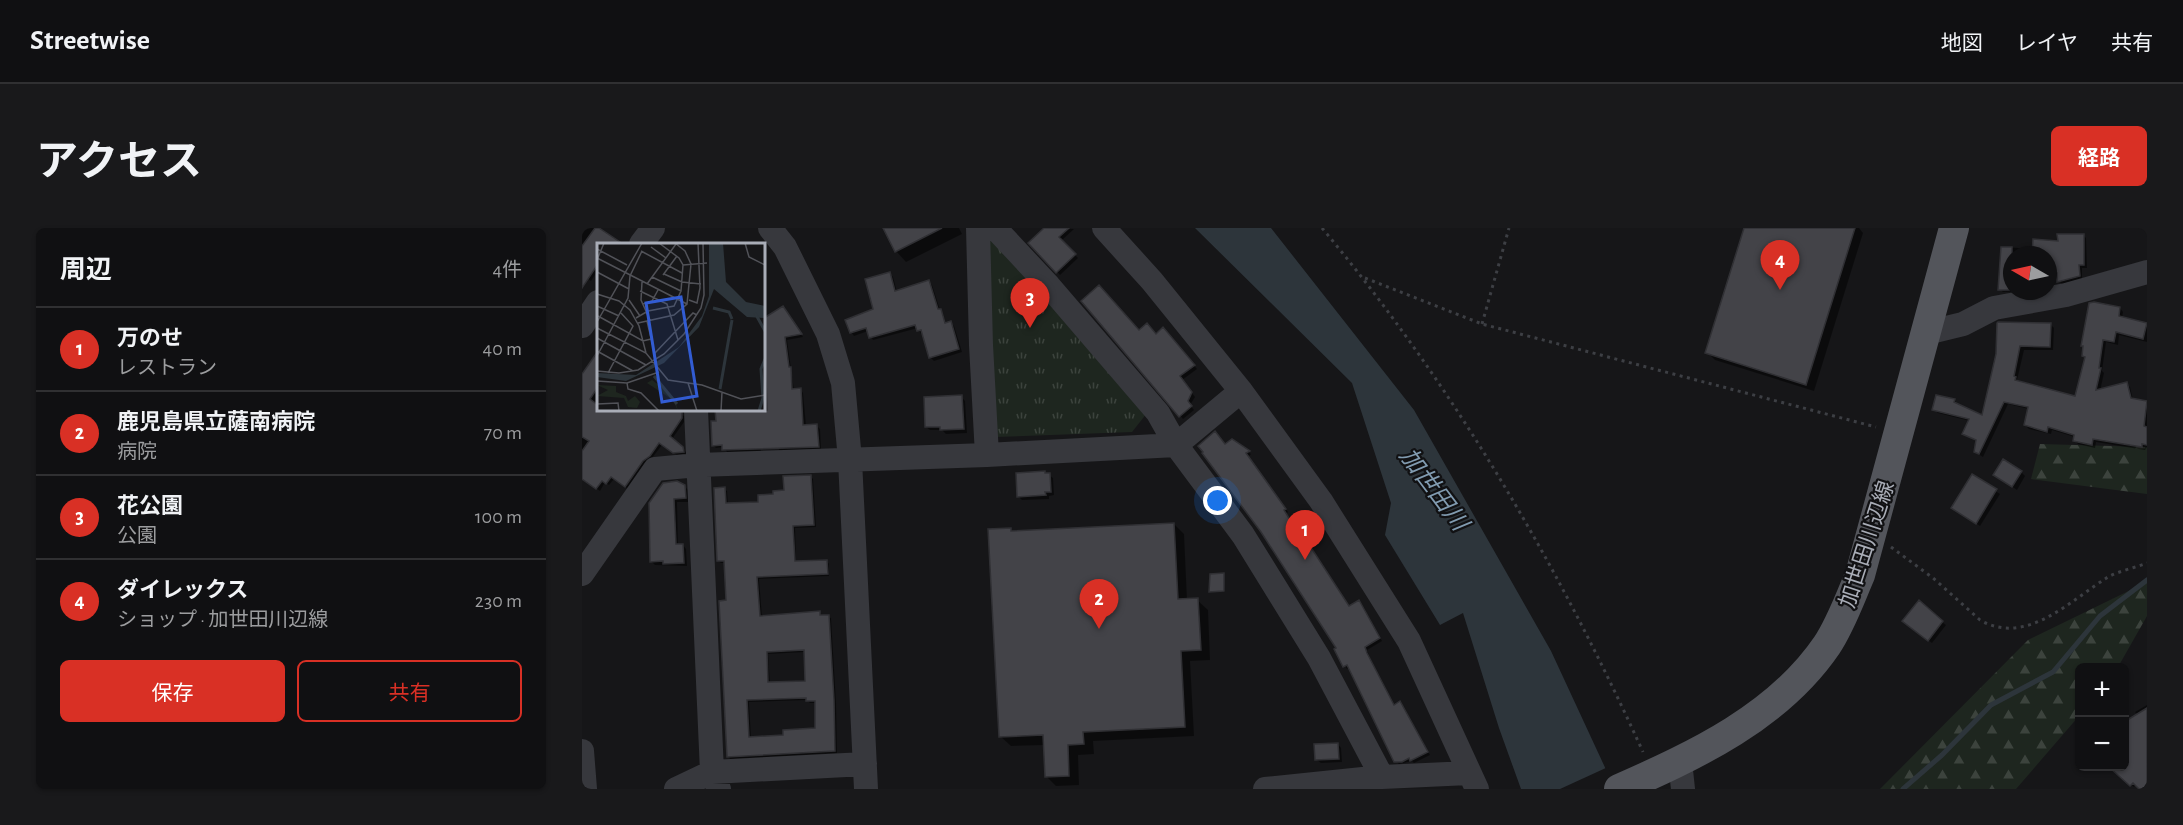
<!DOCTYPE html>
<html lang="ja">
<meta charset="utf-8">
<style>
body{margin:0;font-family:"Alegreya Sans","Noto Sans JP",sans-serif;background:#19191b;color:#f1f3f6}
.controls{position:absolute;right:18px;bottom:18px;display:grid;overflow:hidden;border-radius:9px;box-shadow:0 2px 4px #0004}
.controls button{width:54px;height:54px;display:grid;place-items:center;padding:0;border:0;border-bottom:2px solid #303032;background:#101012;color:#f1f3f6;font:30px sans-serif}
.compass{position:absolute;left:1421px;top:18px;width:54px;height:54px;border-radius:50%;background:#101012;box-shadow:0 2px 4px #0004;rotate:279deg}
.you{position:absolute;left:636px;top:273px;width:21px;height:21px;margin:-15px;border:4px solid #fff;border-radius:50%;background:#1a73e8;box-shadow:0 0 0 9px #1a73e833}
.badge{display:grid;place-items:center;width:39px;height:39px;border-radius:50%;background:#d93025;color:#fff;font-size:20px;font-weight:700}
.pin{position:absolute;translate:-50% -50px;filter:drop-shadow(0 2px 3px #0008)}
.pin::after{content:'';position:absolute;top:32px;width:21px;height:18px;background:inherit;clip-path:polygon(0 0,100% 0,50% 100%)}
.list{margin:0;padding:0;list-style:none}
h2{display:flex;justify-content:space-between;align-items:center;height:78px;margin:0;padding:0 24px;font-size:26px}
h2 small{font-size:20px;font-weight:400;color:#9c9d9f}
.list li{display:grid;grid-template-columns:39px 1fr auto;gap:18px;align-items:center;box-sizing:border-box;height:84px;padding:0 24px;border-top:2px solid #303032}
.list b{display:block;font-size:22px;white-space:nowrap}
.list p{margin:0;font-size:20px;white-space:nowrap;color:#9c9d9f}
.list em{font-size:20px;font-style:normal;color:#9c9d9f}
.actions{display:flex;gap:12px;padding:18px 24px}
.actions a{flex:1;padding:14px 0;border:2px solid #d93025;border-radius:9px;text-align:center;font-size:21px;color:#d93025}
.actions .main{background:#d93025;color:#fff}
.map{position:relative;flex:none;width:1565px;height:561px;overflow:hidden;border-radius:9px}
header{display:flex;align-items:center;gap:36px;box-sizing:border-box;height:84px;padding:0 30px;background:#101012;border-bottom:2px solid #303032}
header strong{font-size:28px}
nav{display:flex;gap:33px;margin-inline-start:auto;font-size:21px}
.intro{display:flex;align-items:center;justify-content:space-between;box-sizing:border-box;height:144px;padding:0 36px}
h1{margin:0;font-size:42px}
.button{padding:15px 27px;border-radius:9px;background:#d93025;color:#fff;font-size:21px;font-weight:700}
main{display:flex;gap:36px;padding:0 36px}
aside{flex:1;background:#101012;border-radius:9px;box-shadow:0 2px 4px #0004}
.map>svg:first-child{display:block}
.forest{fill:url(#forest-firs)}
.park{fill:url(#park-tufts)}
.water{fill:#2d353b}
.pier{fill:#161618}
.shadow{fill:#0007;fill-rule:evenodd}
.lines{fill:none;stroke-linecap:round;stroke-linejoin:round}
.stream{stroke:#2d353b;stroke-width:5}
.building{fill:#434348;stroke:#303034;stroke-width:1.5;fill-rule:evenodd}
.path{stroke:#3d3f44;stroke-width:3;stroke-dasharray:3 4.5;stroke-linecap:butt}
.minor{stroke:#37383d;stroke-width:24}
.major{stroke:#53555b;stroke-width:30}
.labels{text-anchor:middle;stroke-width:4.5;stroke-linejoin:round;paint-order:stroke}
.street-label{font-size:22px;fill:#a9adb7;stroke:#111113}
.water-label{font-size:24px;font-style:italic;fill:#819bb0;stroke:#111113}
.inset-river{fill:none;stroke:#2d353b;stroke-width:3}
.inset-road{fill:none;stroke:#515258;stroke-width:1.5}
.view{fill:#325cd3;fill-opacity:0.15;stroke:#325cd3;stroke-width:3}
.inset-edge{fill:none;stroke:#a9adb7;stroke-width:3}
</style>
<header>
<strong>Streetwise</strong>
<nav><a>地図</a><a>レイヤ</a><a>共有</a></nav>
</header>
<div class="intro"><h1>アクセス</h1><a class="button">経路</a></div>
<main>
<aside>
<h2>周辺<small>4件</small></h2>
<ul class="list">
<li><span class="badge">1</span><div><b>万のせ</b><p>レストラン</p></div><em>40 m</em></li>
<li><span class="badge">2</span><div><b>鹿児島県立薩南病院</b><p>病院</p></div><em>70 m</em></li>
<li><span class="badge">3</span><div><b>花公園</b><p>公園</p></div><em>100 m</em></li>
<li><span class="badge">4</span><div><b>ダイレックス</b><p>ショップ · 加世田川辺線</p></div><em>230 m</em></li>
</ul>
<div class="actions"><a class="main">保存</a><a>共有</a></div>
</aside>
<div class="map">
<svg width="1565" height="561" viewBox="0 0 1565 561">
<defs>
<pattern id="forest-firs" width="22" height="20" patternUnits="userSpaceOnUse" patternTransform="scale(1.5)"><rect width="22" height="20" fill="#1e261f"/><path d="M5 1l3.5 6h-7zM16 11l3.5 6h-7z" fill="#3c433d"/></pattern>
<pattern id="park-tufts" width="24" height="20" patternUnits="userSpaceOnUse" patternTransform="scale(1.5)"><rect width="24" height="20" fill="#1e261f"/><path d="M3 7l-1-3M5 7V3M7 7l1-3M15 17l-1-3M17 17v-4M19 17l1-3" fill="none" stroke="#3c433d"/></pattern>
</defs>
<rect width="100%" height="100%" fill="#161618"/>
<!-- forest -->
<path class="forest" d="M1458 216 1565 219V266L1449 251Z
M1565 354V388L1536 439 1498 440 1497 488 1434 561H1298L1446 412Z"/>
<!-- park -->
<path class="park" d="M411 12 565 185 550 204 412 209 404 15Z"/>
<!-- water -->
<path class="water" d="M613 0H689L832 182 969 423 1033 561H939L917 500 881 385 858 397 803 307 809 275 770 155Z"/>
<!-- pier -->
<path class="pier" d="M1026 539 1036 561H978Z"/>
<!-- shadow -->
<path class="shadow" d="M0 0H16L37 16H16V42L9 53 0 46Z
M302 0H377L380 6 324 34 314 23Z
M463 0 492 1 479 13 496 30 478 47 449 15Z
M1164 0H1277L1281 5 1232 163 1133 132 1125 124Z
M1501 7 1504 10 1505 40H1500V51L1480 56 1477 53V47H1466V27H1430V63H1441L1421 64 1418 61 1421 19 1452 21Z
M307 45 311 49 315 64 347 54 350 57 358 82 361 86 364 96 368 95 372 98 380 124 352 133 348 129 341 105 339 106 336 100 291 112 286 103 272 108 269 104 293 82Z
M501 73 558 104 574 108 584 104 615 141 600 152 613 169 608 177 612 182 601 191Z
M200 80 221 109 205 112 212 162 218 161 221 165 224 198H235L238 201 239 221 198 223 195 219 182 121V92Z
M1538 80 1541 84 1540 90 1565 97V114L1537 107 1536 117 1524 114 1520 143 1522 145 1518 163 1544 156 1548 159 1551 172 1565 174V219L1563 222 1514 214 1513 220 1496 216 1492 212 1493 209 1470 202 1469 206 1447 201 1443 197 1447 181 1426 176 1401 229 1393 224 1395 214 1382 205 1388 193 1356 185 1352 181 1372 173 1401 189 1416 126 1468 96 1472 100 1471 122H1442L1435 152 1495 170 1504 130 1501 128Z
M16 122V182H94L102 188V194L90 211 104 224V226L95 227 80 217 46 261 32 251 27 257 23 254 18 263 0 250V146Z
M379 169 383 173 385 205 364 206 360 202H348L344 199Z
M134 182H168L179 223 145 224 142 219 134 220 131 217 135 194Z
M650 213 669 226 666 229 706 284 704 286 728 324 768 380 777 374 780 376 800 413 785 422 788 430 813 478 818 475 821 478 848 527 832 535 830 533 817 536 814 533 767 440 765 441 763 438 756 421 644 218Z
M1439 244 1443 248 1435 262 1413 247Z
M467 247 471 250 472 267 467 268V271L440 272 436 268Z
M1390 248 1418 266 1398 298 1371 280Z
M229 249 231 251 234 299 213 300 214 334 245 333 247 336V348L177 351 180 389 237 385 249 390 254 475 255 525 148 531 146 528 144 335H139L136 333 142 261 145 263 146 276 178 275ZM223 424 225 454 188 456 186 426ZM225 472 228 475H234L235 501 203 508 169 510 167 474Z
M102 258 106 262 107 274H95L96 318 101 317 104 321 105 338 73 337 69 333 68 275Z
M592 296 602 306 605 372H615L626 382 628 432 608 433 612 508 511 513 512 526 496 527 497 557 474 558 464 548 463 517 429 518 418 508 428 301 431 304Z
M641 347 643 364H630L629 363Z
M1360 394 1364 397 1350 415 1326 397Z
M1565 477V561H1559L1554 556 1552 559 1533 543 1542 538 1556 487 1553 484Z
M756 516 759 520 760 534 739 535 735 532Z"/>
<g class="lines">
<!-- stream -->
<path class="stream" d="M1321 561 1360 527 1409 477 1471 444 1518 388 1565 352"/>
</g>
<!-- building -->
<path class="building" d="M13 0H17L41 16H16V36L0 60V18Z
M301 0H360L313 24Z
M462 0H487L477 9 494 26 474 45 446 15Z
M1162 0H1273L1224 157 1123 125Z
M1475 6H1502V37H1497L1498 48 1475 54V45H1466V27H1450L1451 11 1476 13Z
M1419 19H1430V62H1416Z
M308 44 313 63 347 52 356 81H359L363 95 369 93 377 121 347 130 339 102 335 103 333 97 287 110 284 100 268 105 263 92 291 81 283 51Z
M517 57 557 102 565 95 574 106 581 99 613 137 598 148 610 164 606 173 610 178 597 189 499 73Z
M1512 74 1538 79 1537 88 1565 95 1561 111 1534 104 1532 114 1521 112 1517 140H1519L1514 162 1545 154 1549 170 1565 173 1562 198 1565 199V217L1560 216V219L1511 211 1510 217 1491 213 1492 207 1466 199 1465 204 1442 197 1446 179 1422 174 1397 226 1392 224 1394 212 1380 206 1387 191 1350 182 1354 167 1373 171 1372 174 1400 187 1414 126 1415 95 1416 94 1469 95 1468 119 1438 118 1432 148 1434 149 1433 152 1493 168 1503 129 1500 128 1501 118H1499L1507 75Z
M201 78 220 106 203 109 207 139H209L210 161 219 160 221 197 235 196 237 219 140 222V217L130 218 129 193H134L133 182H185L182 90Z
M16 123V159L8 171 16 177V182H100V190L88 208 101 219 102 224 91 225 77 215 68 228 61 233 43 259 29 249 24 256 20 253 14 261 0 251V223L7 213 0 209V146Z
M380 167 382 201 358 202V199H343L342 169Z
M633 203 643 216 650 211 668 223 664 225 704 281 702 282 727 323 730 321 767 378 777 372 798 410 783 419 785 425 812 477 818 473 846 524 828 533 827 530 820 534H812L765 437 761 439 752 421 754 420 679 304 620 225 621 224 616 218Z
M1421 231 1440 243 1430 259 1411 247Z
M463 243V245H468L469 264H463L464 267 435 269 434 245Z
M1390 246 1415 261 1394 296 1369 280Z
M229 247 232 297 211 298 213 333 245 332 246 346 175 349 178 388 238 383V387H247L252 472 253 523 145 529 137 373 144 372 142 333H135L132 260 143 259 144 275 176 274V267L191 266V263L202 262 201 248ZM222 422 223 453 186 454 185 424ZM224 470V473H233V500L201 502V507L167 509 165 472Z
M95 253 103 257 104 270 92 271 94 316H101L102 335 81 336V333L68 334 67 275 81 255Z
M592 295 596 371 616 370 619 422 599 423 603 499 501 504 502 516 486 517 487 548 463 549 461 507 417 509 406 301 429 300V303Z
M642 345V363L627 364 628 346Z
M1337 372 1361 393 1346 413 1320 393Z
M1565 480V561H1557L1551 555 1548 558 1526 538H1542V510L1545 508 1542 505V494Z
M756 515 757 531 733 532 732 516Z"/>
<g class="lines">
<!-- path -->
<path class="path" d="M740 0C872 158 976 337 1061 524
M783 50 900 96 1294 199
M900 96 927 0
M1309 319 1351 350 1398 392C1444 419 1489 372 1526 349 1537 343 1552 340 1565 335"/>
<!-- minor -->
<path class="minor" d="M188 0 203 19 246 106 261 155 268 232 284 561
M396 0 399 117 405 227
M413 0 467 58 576 185 594 217 661 307 737 430 800 549
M522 0 570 53 659 163 739 273 827 413 895 561
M59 16 71 0
M0 98 16 74
M1344 105 1381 96 1412 80 1484 67 1565 44
M114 182 130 544 137 561
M0 346 73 241 116 237 405 227 594 217 659 163
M0 523 3 561
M1098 533 1101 561
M94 561 130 544 283 536
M683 561 800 549 887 545"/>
<!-- major -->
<path class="major" d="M1037 561C1114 527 1196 489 1245 417 1259 396 1268 370 1278 347L1372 0"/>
</g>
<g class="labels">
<!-- street labels -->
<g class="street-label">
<text transform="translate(1284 316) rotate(-72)" y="8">加世田川辺線</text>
</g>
<!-- water labels -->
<g class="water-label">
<text transform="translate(852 261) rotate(53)" y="8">加世田川</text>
</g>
</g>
<!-- overview -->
<g transform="translate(15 15)">
<rect width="168" height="168" fill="#161618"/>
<path d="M55 137 73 150 78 157 81 168 76 157 50 140ZM0 142 19 143V149L29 153 31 158 38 153 43 159 40 165 31 164 27 155 0 153 11 147Z" fill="#1e261f"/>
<path d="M112 0H126L129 39 149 59 168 63V75L150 74 117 46 102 84 67 120 29 138 0 134V130L39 132 82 104 105 73 112 53Z" fill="#2d353b"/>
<path class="inset-river" d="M116 65 132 69 135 76M158 70 168 88M57 133 80 161M123 146 135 77M162 168 166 155 164 126 168 116"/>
<path class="inset-road" d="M148 0 152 14 168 22M54 4 69 15M0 6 30 22M44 8 85 30M0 15 90 61M0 17 7 0M86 22 110 20M0 29 32 46M67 31 85 39 104 41M66 32 80 13M55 34 84 48M45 39 44 57 53 77M50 41 79 1M43 48 70 61 81 97M0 51 22 58 33 67 42 83 49 110M32 57 43 73M92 57 100 60 103 45 101 0M46 61 55 58 61 47M0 63 22 73M1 73 46 98 54 96M39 75 51 68 77 63 84 48 86 22 82 15 62 0M50 78 58 112M0 79 45 0M41 80 77 72 90 61 94 21 88 8 78 0M0 85 49 110 71 137 105 142 144 156 168 152M0 95 49 122M0 108 36 128M58 110 96 70 100 72M0 113 31 55 33 33 45 8M0 128 22 130 41 127 67 111 87 91 104 65 107 52 106 0M11 130 36 83 24 70M0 138 30 140 62 129M30 140 31 146 44 150 62 168M91 140 100 168M0 161 21 160 22 168M124 168 125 149"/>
<path class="view" d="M84 54 100 153 65 159 49 60Z"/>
<rect width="168" height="168" class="inset-edge"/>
</g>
</svg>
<div class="controls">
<button>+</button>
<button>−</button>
</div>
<svg class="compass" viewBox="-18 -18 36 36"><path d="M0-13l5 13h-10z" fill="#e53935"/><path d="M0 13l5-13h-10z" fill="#9c9d9f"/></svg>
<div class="you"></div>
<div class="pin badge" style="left:723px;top:332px">1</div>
<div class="pin badge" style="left:517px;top:401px">2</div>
<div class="pin badge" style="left:448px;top:100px">3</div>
<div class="pin badge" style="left:1198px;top:62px">4</div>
</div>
</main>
